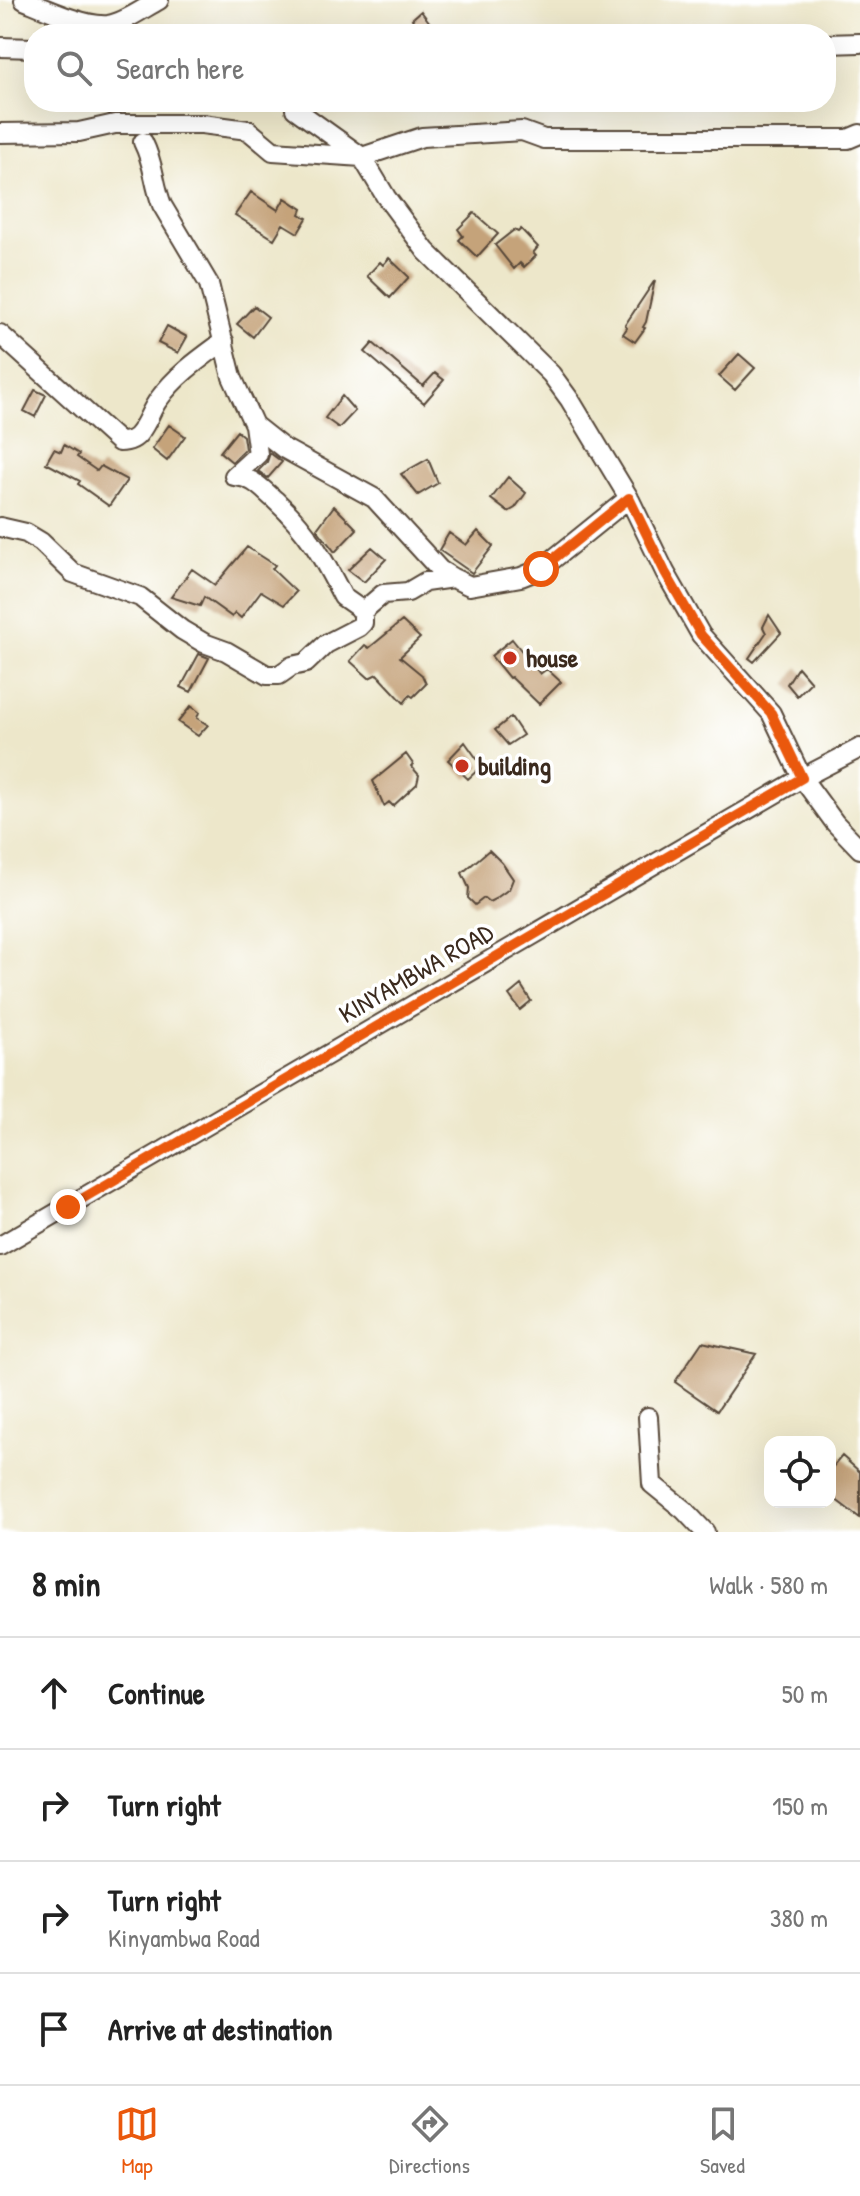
<!DOCTYPE html>
<meta charset="utf-8">
<style>
body{margin:0;font-family:"Patrick Hand",sans-serif;background:#f2f2f2;color:#222}
.controls{position:absolute;right:24px;bottom:24px;display:grid;overflow:hidden;border-radius:16px;box-shadow:0 8px 32px #0002}
.controls button{width:72px;height:72px;display:grid;place-items:center;padding:0;border:0;border-bottom:2px solid #e0e0e0;background:#fff;color:#222;font:40px sans-serif}
.stop{position:absolute;width:24px;height:24px;margin:-18px;border:6px solid #ea580c;border-radius:50%;background:#fff}
.stop.end{background:#ea580c;border-color:#fff;box-shadow:0 2px 8px #0008}
.list{margin:0;padding:0;list-style:none}
h2{display:flex;justify-content:space-between;align-items:center;height:104px;margin:0;padding:0 32px;font-size:34px}
h2 small{font-size:26px;font-weight:400;color:#767676}
.list li{display:grid;grid-template-columns:52px 1fr auto;gap:24px;align-items:center;box-sizing:border-box;height:112px;padding:0 32px;border-top:2px solid #e0e0e0}
.list b{display:block;font-size:30px;white-space:nowrap}
.list p{margin:0;font-size:26px;white-space:nowrap;color:#767676}
.list em{font-size:26px;font-style:normal;color:#767676}
.icon{flex:none;width:44px;height:44px;fill:none;stroke:currentColor;stroke-width:2;stroke-linecap:round;stroke-linejoin:round}
.map{position:relative;flex:none;width:860px;height:1532px;overflow:hidden}
.search{position:absolute;background:#fff;box-shadow:0 8px 32px #0002;left:24px;right:24px;top:24px;height:88px;display:flex;align-items:center;gap:20px;box-sizing:border-box;padding:0 28px;border-radius:32px;color:#767676;font-size:30px}
.sheet{height:552px;background:#fff}
nav{display:flex;justify-content:space-around;align-items:center;box-sizing:border-box;height:112px;border-top:2px solid #e0e0e0;background:#fff;font-size:22px;color:#767676}
nav a{display:grid;justify-items:center;gap:4px}
nav .on{color:#ea580c}
.map>svg:first-child{display:block}
.building{fill:#c5a37a}
.lines{fill:none;stroke-linecap:round;stroke-linejoin:round}
.minor-casing{stroke:#564638;stroke-width:22}
.minor{stroke:#fff;stroke-width:18}
.route{stroke:#ea580c;stroke-width:10}
.poi-dot{fill:#c8321e;stroke:#fff;stroke-width:3}
.labels{text-anchor:middle;stroke-width:7;stroke-linejoin:round;paint-order:stroke}
.poi-label{font-size:26px;font-weight:bold;fill:#3b2a1e;stroke:#fff;text-anchor:start}
.street-label{font-size:26px;fill:#3b2a1e;stroke:#fff}
</style>
<div class="map">
<svg width="860" height="1532" viewBox="0 0 860 1532">
<rect width="100%" height="100%" fill="#fff"/>
<filter id="ink" filterUnits="userSpaceOnUse"><feTurbulence type="fractalNoise" baseFrequency=".0125" numOctaves="2"/><feDisplacementMap in="SourceGraphic" scale="16" xChannelSelector="R" yChannelSelector="G"/><feConvolveMatrix kernelMatrix="1 2 1 2 8 2 1 2 1" color-interpolation-filters="sRGB"/></filter>
<filter id="wash" filterUnits="userSpaceOnUse"><feTurbulence type="fractalNoise" baseFrequency=".006" numOctaves="4" result="noise"/><feDisplacementMap in="SourceGraphic" scale="32" xChannelSelector="R" yChannelSelector="G"/><feGaussianBlur stdDeviation="1.8" result="paint"/><feColorMatrix in="noise" values="0 0 0 0 0 0 0 0 0 0 0 0 0 0 0 0 0 1.4 0 .05"/><feComposite in="paint" operator="in"/></filter>
<g filter="url(#wash)">
<rect width="100%" height="100%" fill="#ede7ca"/>
<g id="blocks">
<!-- building -->
<path class="building" d="M421 11 430 23 421 31 412 19Z
M251 192 278 210 285 198 302 209 300 214 307 218 298 233 283 224 274 239 235 215Z
M474 213 498 234 477 257 459 240 463 236 458 229Z
M521 229 538 247 533 253 536 256 524 267 520 263 514 269 495 245 514 230 518 232Z
M389 258 409 277 390 298 367 276 380 262 383 265Z
M655 280 646 322 643 327 645 328 635 342 623 334 627 328 625 325Z
M254 306 268 317 253 337 237 324Z
M167 326 187 337 178 353 158 343Z
M373 343 423 386 435 373 444 380 424 403 365 352Z
M739 354 755 368 735 390 719 376Z
M35 390 46 395 35 417 24 411Z
M342 396 355 411 339 428 325 418Z
M169 425 185 436 167 461 152 449Z
M237 431 243 436 245 449 232 462 220 452Z
M64 445 79 454 77 457 97 471 101 466 127 480 109 506 78 484 80 481 46 463 54 449 61 452Z
M270 453 282 462 268 478 258 471 267 462Z
M428 459 438 483 418 495 401 474Z
M508 477 526 493 515 508 508 512 491 499Z
M334 506 357 529 335 552 317 529Z
M478 531 493 546 472 573 439 550 449 533 466 545Z
M247 547 275 565 272 569 296 592 284 605 261 591 241 618 235 613 232 617 204 597 200 606 171 597 192 569 215 585Z
M372 547 386 559 364 582 348 570Z
M769 615 781 633 754 662 749 658 766 633 763 627Z
M402 621 420 638 400 657 422 675 426 684 413 697 410 695 404 703 377 674 369 678 350 661 365 645 369 648Z
M512 639 540 674 547 669 561 682 539 704 511 677 509 678 491 656Z
M199 654 209 658 191 692 181 687Z
M798 667 811 682 797 696 787 684Z
M191 706 199 712 197 718 208 725 198 736 178 722Z
M511 717 523 735 508 745 495 730Z
M465 742 482 766 468 779 448 760Z
M406 754 413 764 411 766 419 775 417 784 393 806 389 802 384 806 373 781Z
M489 850 502 863 513 879 509 889 495 899 489 902 484 898 475 905 468 898 469 888 462 873Z
M521 985 531 1001 520 1010 509 995Z
M702 1342 756 1354 717 1411 675 1382Z
M842 1456 860 1472V1518L831 1496 830 1470Z"/>
</g>
</g>
<g filter="url(#ink)">
<use href="#blocks" fill-opacity="0" stroke="#564638" stroke-width="2"/>
<g class="lines">
<!-- minor casing -->
<g class="minor-casing">
<path id="minor" d="M24 0C46 9 85 27 108 25 124 23 144 8 159 0
M826 44 860 43
M0 47 34 48
M295 109 362 157 386 197 426 251 551 374 570 400 629 498 665 572 701 635 771 713 802 778 835 823 860 849
M0 133 79 132 115 124H202L248 130 273 151 362 157 422 137 522 131 544 139H848L860 134
M143 142C155 166 153 182 162 205L209 284 232 377 254 425 283 448 374 498 440 570 453 578 470 586 521 577 541 569 629 498
M0 334 119 442C128 442 135 440 140 432 148 422 151 409 159 399 176 375 201 358 224 341
M254 425 258 454 234 476C253 477 261 488 275 500 308 530 323 558 343 597L363 611 383 594 408 592 425 582 453 578
M0 527 26 533 41 542 73 573 140 597 182 630 204 643 226 651 267 675H279L292 666 306 663 326 644 359 627 363 623V611
M0 1246 802 778 860 748
M648 1417 652 1484 684 1510 705 1532"/>
</g>
<!-- minor -->
<use href="#minor" class="minor"/>
</g>
</g>
<g class="lines" filter="url(#ink)">
<!-- route -->
<path class="route" d="M68 1207 802 778 771 713 701 635 665 572 629 498 541 569"/>
</g>
<!-- markers -->
<g class="poi-dot">
<circle cx="510" cy="658" r="8"/>
<circle cx="462" cy="766" r="8"/>
</g>
<g class="labels">
<!-- poi labels -->
<g class="poi-label">
<text x="526" y="667">house</text>
<text x="478" y="775">building</text>
</g>
<!-- street labels -->
<g class="street-label">
<text transform="translate(416 973) rotate(-30)" y="9">KINYAMBWA ROAD</text>
</g>
</g>
</svg>
<div class="controls">
<button><svg class="icon" aria-label="locate" viewBox="0 0 24 24"><circle cx="12" cy="12" r="6"/><path d="M12 2v4M12 18v4M2 12h4M18 12h4"/></svg></button>
</div>
<div class="stop" style="left:541px;top:569px"></div>
<div class="stop end" style="left:68px;top:1207px"></div>
<div class="search"><svg class="icon" aria-label="search" viewBox="0 0 24 24"><circle cx="10" cy="10" r="6"/><path d="M15 15l6 6"/></svg>Search here</div>
</div>
<section class="sheet">
<h2>8 min<small>Walk · 580 m</small></h2>
<ul class="list">
<li><svg class="icon" aria-label="ahead" viewBox="0 0 24 24"><path d="M12 20V5M6 11l6-6 6 6"/></svg><div><b>Continue</b></div><em>50 m</em></li>
<li><svg class="icon" aria-label="right" viewBox="0 0 24 24"><path d="M7 20v-9h11M14 6l5 5-5 5"/></svg><div><b>Turn right</b></div><em>150 m</em></li>
<li><svg class="icon" aria-label="right" viewBox="0 0 24 24"><path d="M7 20v-9h11M14 6l5 5-5 5"/></svg><div><b>Turn right</b><p>Kinyambwa Road</p></div><em>380 m</em></li>
<li><svg class="icon" aria-label="arrive" viewBox="0 0 24 24"><path d="M6 21V4h12l-3 4 3 4H6"/></svg><div><b>Arrive at destination</b></div></li>
</ul>
</section>
<nav>
<a class="on"><svg class="icon" aria-label="map" viewBox="0 0 24 24"><path d="M3 6l6-2 6 2 6-2v14l-6 2-6-2-6 2zM9 4v14M15 6v14"/></svg>Map</a>
<a><svg class="icon" aria-label="directions" viewBox="0 0 24 24"><path d="M12 3l9 9-9 9-9-9zM9 14v-3h6M13 9l2 2-2 2"/></svg>Directions</a>
<a><svg class="icon" aria-label="saved" viewBox="0 0 24 24"><path d="M7 4h10v16l-5-4-5 4z"/></svg>Saved</a>
</nav>
